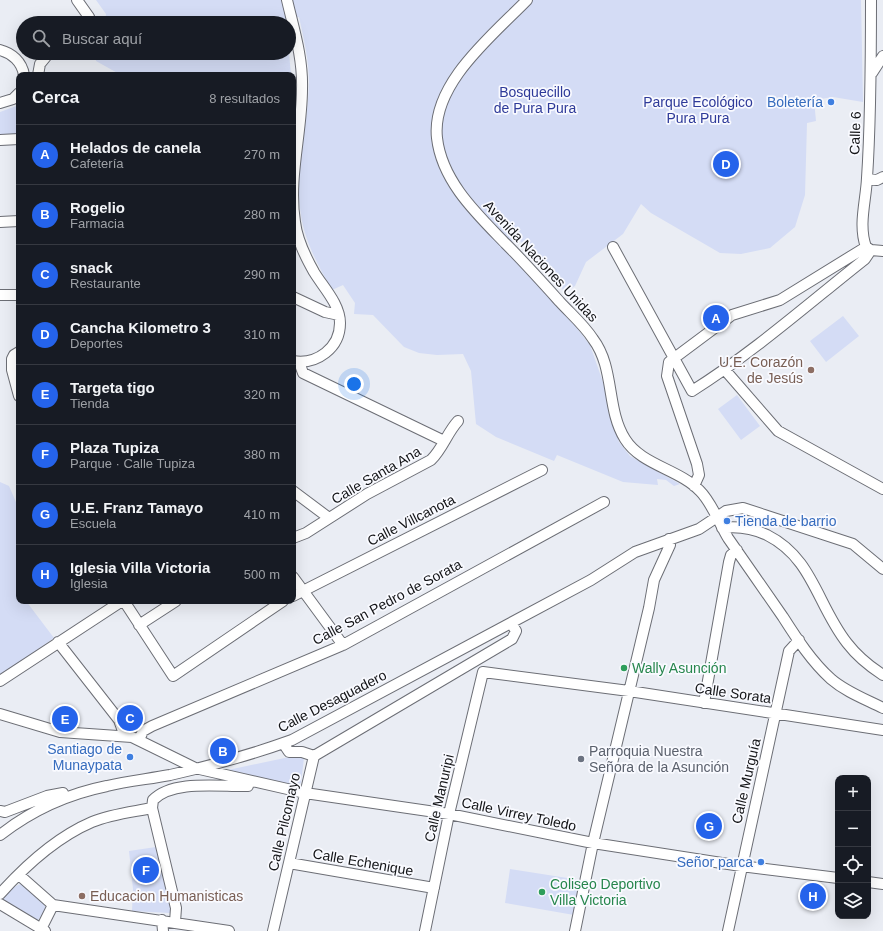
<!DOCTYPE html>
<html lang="es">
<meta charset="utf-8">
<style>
body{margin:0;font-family:Helvetica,sans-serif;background:#20242c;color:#f1f3f6}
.controls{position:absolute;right:12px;bottom:12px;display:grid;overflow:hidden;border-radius:8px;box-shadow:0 4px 16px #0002}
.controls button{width:36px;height:36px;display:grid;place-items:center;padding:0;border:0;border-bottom:1px solid #363941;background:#171b24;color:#f1f3f6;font:20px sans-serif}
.you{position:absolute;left:354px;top:384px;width:14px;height:14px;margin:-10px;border:3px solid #fff;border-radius:50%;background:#1a73e8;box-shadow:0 0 0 6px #1a73e833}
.badge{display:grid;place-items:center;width:26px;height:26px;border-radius:50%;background:#2563eb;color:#fff;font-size:13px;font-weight:700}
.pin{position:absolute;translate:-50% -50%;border:2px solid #fff;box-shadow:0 1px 4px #0006}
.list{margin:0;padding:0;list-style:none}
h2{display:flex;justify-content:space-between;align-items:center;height:52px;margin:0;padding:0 16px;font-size:17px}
h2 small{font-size:13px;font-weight:400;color:#9ea1a6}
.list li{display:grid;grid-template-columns:26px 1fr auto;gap:12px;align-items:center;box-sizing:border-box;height:60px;padding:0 16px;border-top:1px solid #363941}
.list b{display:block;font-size:15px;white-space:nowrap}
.list p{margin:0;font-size:13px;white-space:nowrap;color:#9ea1a6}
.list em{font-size:13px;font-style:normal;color:#9ea1a6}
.icon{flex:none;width:22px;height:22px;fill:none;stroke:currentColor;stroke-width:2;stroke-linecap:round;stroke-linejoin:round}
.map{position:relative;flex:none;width:883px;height:931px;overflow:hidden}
.search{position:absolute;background:#171b24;box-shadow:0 4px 16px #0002;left:16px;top:16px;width:280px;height:44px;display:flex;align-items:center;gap:10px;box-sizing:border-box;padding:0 14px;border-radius:22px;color:#9ea1a6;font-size:15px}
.panel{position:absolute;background:#171b24;box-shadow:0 4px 16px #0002;left:16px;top:72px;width:280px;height:532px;border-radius:8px}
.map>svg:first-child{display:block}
.green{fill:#d4dcf5}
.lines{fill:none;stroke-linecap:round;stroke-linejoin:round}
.minor-casing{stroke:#6c6e75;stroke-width:12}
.minor{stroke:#fff;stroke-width:10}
.shop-dot{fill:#3f7fe0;stroke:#f9faff;stroke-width:1.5}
.education-dot{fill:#8d6e63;stroke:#f9faff;stroke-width:1.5}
.leisure-dot{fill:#2e9e5b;stroke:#f9faff;stroke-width:1.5}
.worship-dot{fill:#6b7280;stroke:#f9faff;stroke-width:1.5}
.labels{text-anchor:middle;stroke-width:3.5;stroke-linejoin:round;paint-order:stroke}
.park-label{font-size:14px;fill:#2e3a99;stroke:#f9faff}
.shop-label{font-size:14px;fill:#366cbe;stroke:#f9faff;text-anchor:end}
.street-label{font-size:14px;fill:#131417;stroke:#f9faff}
.education-label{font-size:14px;fill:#785e54;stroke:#f9faff;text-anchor:end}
.leisure-label{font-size:14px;fill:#27864d;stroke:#f9faff;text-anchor:start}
.worship-label{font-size:14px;fill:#5b616d;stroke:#f9faff;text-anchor:start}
</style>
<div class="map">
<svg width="883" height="931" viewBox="0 0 883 931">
<rect width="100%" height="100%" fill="#eaedf4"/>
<!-- green -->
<path class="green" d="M96 0H861L863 102 833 97 814 100 816 121 807 123 805 195 795 227 770 248 741 254 720 253 651 213 641 204 623 234 586 262 575 286 565 292 514 234 509 254 562 309 590 345 604 385 619 442 630 456 680 484 674 486 666 480 657 479 658 485 623 482 557 455 554 461 496 437 476 424 471 371 463 354 437 355 419 353 404 347 373 315 354 314 355 303 343 285 332 290C317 264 303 238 300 208 295 167 308 125 309 83 309 61 304 39 299 17L283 21V23H105L106 14Z
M95 53H289L291 75H121L96 61Z
M19 105V132L13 136 0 137V112Z
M843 316 859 336 826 362 810 341Z
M737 395 760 426 741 440 718 409Z
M0 482 9 486 19 509V587L17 589 19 593V601H26L54 638 0 676Z
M299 755 304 758 301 783 294 787 243 773 223 771Z
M156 847 170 906V913L132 911 133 889 129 851Z
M510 869 580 880 574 915 505 903Z
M21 884 44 903 46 911 38 920H35L3 901C5 893 13 886 21 884Z"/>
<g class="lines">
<!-- minor casing -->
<g class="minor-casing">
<path id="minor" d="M77 0 89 17 91 23
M287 0C294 30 303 58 302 89 302 133 288 178 295 222 297 240 305 256 314 272 323 287 340 304 340 323 340 348 317 365 293 361
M527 0C493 35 431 84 437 138 442 182 478 215 506 244 525 263 542 282 560 302 571 314 584 325 593 339 615 368 606 409 625 439 641 465 679 469 700 491 712 503 719 523 728 538 746 564 765 591 783 617 797 639 812 662 831 679 846 692 865 699 883 708
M871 0C871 59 871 118 867 178 866 201 858 225 866 247L871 250 883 251
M0 50C12 53 22 62 24 75
M872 73 883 56
M38 75 40 64 49 53
M0 103 13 99 19 93
M0 140 19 139
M867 179 877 180 883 177
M0 222 19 221
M613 247 692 391C754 352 808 304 865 259L871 250
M0 295H19
M293 297 325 312 339 315
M19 352 14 355 12 359V370L19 396
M299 362 303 373 444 441
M725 370 778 431 883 489
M694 486 699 475 697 464 667 376 669 362 732 315 780 300 866 247
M293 491 329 518
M722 528C738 526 752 528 767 535 813 558 817 605 847 643 857 656 869 666 883 675
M293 538 306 533 367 494 431 460C443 448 447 433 458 421
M293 577 343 645
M293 596 542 470
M124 601 173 676 283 601
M139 625 176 601
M58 642 119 720 123 731V736
M0 681 122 601
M704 703 729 562 731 555 737 550
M0 714 60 732 132 737 195 768 305 793 449 814 593 843 741 866 838 878
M139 740 143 731 152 726 343 645 604 502
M283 743 289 752H302L314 756
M314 756 512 639 516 631 511 623
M0 811 5 812 47 796 63 793
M0 835C32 810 67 794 107 786 127 781 149 779 170 775 211 766 253 754 292 740L591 580 635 552 699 529 726 511 743 508 853 544 883 569
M289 863 434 888
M19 875 53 905 229 931
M868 882 883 884
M0 894C25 866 57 837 92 822 111 814 132 812 152 808
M0 904 45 931
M162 920 163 931
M175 922 176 908 152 808 153 800C173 779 222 787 248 786
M41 929 53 905
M273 931 314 756
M425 931 449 814 483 672 629 691 883 730
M575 931 593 843 649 608 654 580 670 545 669 539
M728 931 789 651 799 640"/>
</g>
<!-- minor -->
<use href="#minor" class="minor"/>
</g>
<!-- markers -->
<g class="shop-dot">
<circle cx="831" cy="102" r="4"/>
<circle cx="727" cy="521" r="4"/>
<circle cx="130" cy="757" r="4"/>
<circle cx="761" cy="862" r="4"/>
</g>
<g class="education-dot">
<circle cx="811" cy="370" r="4"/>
<circle cx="82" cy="896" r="4"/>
</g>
<g class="leisure-dot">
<circle cx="624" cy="668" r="4"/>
<circle cx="542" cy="892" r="4"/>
</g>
<circle class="worship-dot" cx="581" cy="759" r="4"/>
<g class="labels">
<!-- park labels -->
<g class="park-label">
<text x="535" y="97">Bosquecillo<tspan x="535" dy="16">de Pura Pura</tspan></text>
<text x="698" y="107">Parque Ecológico<tspan x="698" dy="16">Pura Pura</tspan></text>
</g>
<!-- shop labels -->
<g class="shop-label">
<text x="823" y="107">Boletería</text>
<text x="735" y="526" text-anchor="start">Tienda de barrio</text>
<text x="122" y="754">Santiago de<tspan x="122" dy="16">Munaypata</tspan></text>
<text x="753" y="867">Señor parca</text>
</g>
<!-- street labels -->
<g class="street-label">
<text transform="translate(855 133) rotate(-88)" y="5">Calle 6</text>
<text transform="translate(541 261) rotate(47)" y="5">Avenida Naciones Unidas</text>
<text transform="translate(376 475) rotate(-30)" y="5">Calle Santa Ana</text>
<text transform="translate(411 520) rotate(-27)" y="5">Calle Villcanota</text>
<text transform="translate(387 602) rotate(-28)" y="5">Calle San Pedro de Sorata</text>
<text transform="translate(733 693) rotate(8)" y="5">Calle Sorata</text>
<text transform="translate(332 701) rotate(-27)" y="5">Calle Desaguadero</text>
<text transform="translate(746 781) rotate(-77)" y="5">Calle Murguía</text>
<text transform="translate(439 798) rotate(-77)" y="5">Calle Manuripi</text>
<text transform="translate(519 814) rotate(12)" y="5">Calle Virrey Toledo</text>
<text transform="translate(284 822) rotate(-77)" y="5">Calle Pilcomayo</text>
<text transform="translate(363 862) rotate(10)" y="5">Calle Echenique</text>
</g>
<!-- education labels -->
<g class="education-label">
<text x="803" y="367">U.E. Corazón<tspan x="803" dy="16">de Jesús</tspan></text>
<text x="90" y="901" text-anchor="start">Educacion Humanisticas</text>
</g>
<!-- leisure labels -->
<g class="leisure-label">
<text x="632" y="673">Wally Asunción</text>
<text x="550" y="889">Coliseo Deportivo<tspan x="550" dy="16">Villa Victoria</tspan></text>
</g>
<!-- worship labels -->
<g class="worship-label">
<text x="589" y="756">Parroquia Nuestra<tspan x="589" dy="16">Señora de la Asunción</tspan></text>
</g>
</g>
</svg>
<div class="controls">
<button>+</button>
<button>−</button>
<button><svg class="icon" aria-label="locate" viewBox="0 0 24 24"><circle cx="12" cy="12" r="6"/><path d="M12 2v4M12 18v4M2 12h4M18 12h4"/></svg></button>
<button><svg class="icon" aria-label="layers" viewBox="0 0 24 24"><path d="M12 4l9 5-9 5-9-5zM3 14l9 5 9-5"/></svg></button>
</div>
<div class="you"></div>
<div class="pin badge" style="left:716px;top:318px">A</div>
<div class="pin badge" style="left:223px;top:751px">B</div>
<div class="pin badge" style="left:130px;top:718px">C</div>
<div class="pin badge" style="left:726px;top:164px">D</div>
<div class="pin badge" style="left:65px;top:719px">E</div>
<div class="pin badge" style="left:146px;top:870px">F</div>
<div class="pin badge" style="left:709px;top:826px">G</div>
<div class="pin badge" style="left:813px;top:896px">H</div>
<div class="search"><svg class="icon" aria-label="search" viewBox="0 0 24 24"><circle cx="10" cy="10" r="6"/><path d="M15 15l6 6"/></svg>Buscar aquí</div>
<section class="panel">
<h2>Cerca<small>8 resultados</small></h2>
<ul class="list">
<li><span class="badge">A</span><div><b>Helados de canela</b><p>Cafetería</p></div><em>270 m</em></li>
<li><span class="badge">B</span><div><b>Rogelio</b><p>Farmacia</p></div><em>280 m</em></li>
<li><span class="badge">C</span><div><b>snack</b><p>Restaurante</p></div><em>290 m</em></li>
<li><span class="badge">D</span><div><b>Cancha Kilometro 3</b><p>Deportes</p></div><em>310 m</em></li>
<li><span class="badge">E</span><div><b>Targeta tigo</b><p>Tienda</p></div><em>320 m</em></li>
<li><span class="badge">F</span><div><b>Plaza Tupiza</b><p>Parque · Calle Tupiza</p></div><em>380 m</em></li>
<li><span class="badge">G</span><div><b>U.E. Franz Tamayo</b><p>Escuela</p></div><em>410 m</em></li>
<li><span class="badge">H</span><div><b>Iglesia Villa Victoria</b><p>Iglesia</p></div><em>500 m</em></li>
</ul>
</section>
</div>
